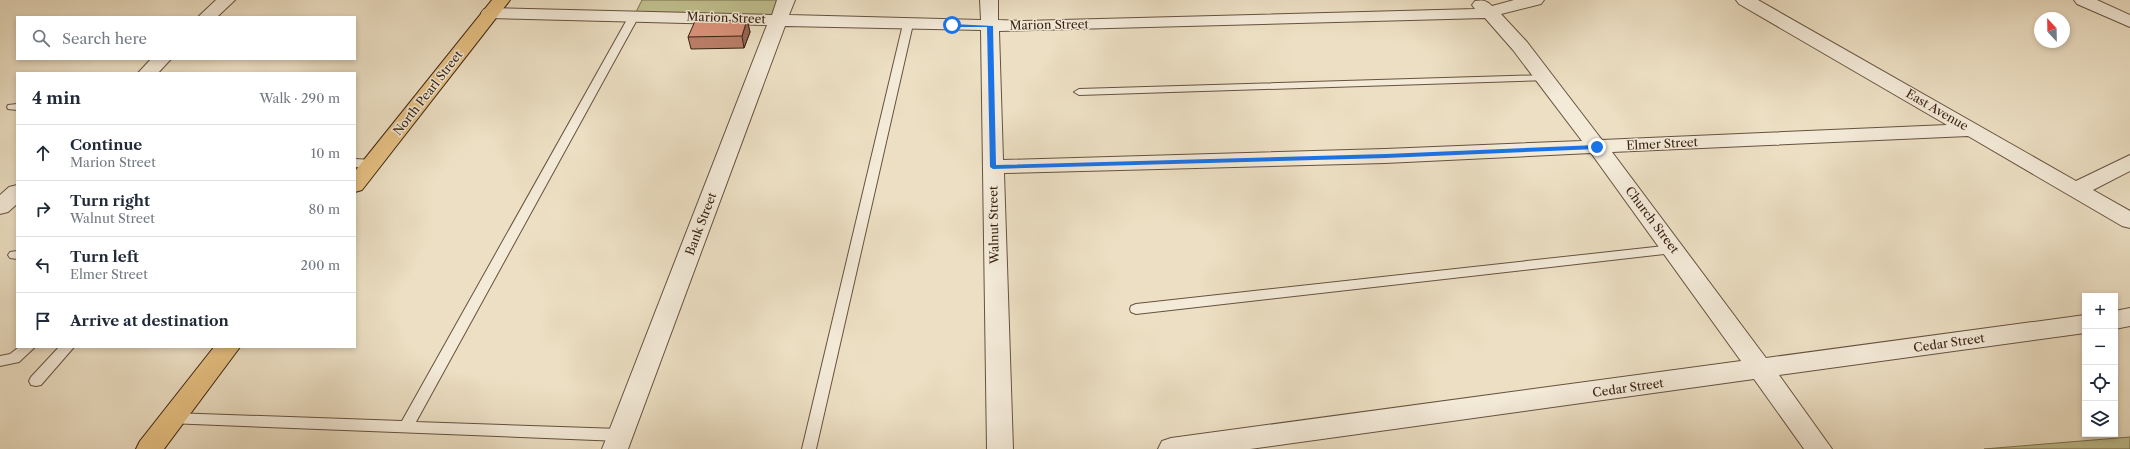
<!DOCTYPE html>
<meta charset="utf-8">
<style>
body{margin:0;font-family:"Libre Caslon Text",serif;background:#f2f2f3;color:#1f2937}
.controls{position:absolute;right:12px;bottom:12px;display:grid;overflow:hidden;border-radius:0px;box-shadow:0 2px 6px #0003}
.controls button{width:36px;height:36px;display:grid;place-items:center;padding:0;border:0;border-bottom:1px solid #e0e1e3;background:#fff;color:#1f2937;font:20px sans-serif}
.compass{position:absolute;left:2034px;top:12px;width:36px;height:36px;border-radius:50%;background:#fff;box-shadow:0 2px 6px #0003;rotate:338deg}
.stop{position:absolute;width:12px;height:12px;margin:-9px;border:3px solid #1a73e8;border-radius:50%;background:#fff}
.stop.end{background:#1a73e8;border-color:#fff;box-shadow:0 1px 4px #0008}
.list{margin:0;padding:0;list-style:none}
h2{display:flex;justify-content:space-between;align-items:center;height:52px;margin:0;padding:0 16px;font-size:17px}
h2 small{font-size:13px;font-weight:400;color:#747a83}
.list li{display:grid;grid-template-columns:26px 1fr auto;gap:12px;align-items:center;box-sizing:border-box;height:56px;padding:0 16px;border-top:1px solid #e0e1e3}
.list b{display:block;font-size:15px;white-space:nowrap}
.list p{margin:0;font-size:13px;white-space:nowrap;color:#747a83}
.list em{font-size:13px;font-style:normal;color:#747a83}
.icon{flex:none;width:22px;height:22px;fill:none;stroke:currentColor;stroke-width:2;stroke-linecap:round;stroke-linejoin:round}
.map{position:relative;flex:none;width:2130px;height:449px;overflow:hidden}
.search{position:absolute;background:#fff;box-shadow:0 2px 6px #0003;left:16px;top:16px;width:340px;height:44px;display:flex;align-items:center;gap:10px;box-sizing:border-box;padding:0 14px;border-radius:0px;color:#747a83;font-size:15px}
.panel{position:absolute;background:#fff;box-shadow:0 2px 6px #0003;left:16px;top:72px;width:340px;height:276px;border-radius:0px}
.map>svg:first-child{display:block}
.green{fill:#c0bf8e;stroke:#7d7150}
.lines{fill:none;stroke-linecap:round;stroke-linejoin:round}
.service-casing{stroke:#66523f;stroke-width:2}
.minor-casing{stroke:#66523f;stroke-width:2}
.primary-casing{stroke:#3a2313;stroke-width:2}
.service{fill:#f3ead8;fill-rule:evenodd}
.minor{fill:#f3ead8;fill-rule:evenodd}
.primary{fill:#e6c082;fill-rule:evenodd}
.wall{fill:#ba7d67;stroke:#3a2313}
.shaded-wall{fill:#976654;stroke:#3a2313}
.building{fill:#d89178;stroke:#3a2313}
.route{fill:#1a73e8}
.labels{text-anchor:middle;stroke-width:3;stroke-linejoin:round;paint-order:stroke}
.street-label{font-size:12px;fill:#3a2313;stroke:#f3ead8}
</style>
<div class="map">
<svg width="2130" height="449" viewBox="0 0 2130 449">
<rect width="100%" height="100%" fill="#ecdfc3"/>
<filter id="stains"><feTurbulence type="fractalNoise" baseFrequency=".005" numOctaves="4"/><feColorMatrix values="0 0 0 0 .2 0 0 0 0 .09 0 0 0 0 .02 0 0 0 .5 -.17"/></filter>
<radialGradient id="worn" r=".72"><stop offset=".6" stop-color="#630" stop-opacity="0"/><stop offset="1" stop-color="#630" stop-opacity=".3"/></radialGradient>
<!-- green -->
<path class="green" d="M642 0H786L778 20 634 16Z
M2130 437V449H1984Z"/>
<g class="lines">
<!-- service casing -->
<g class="service-casing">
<path id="service" d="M634 13 639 16 416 422 620 429 625 431 627 435 625 439 620 441 168 423 166 419 168 415 173 413 402 421 629 16Z
M908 21 913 24 816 449H802L903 24Z
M1545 75 1550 78 1549 80 1079 95 1074 92 1079 89Z
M17 104V110L8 109 7 107 8 105Z
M355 159 372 160 378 164 372 168 355 167Z
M1673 245 1679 249 1673 253 1136 314 1131 312 1130 309 1131 306 1136 304Z
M17 251V259L10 258 8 255 10 252Z
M19 347H35L19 362 0 366V356L10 354Z
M59 347H74L41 385 36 386 31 385 29 381 31 377Z"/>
</g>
<!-- minor casing -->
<g class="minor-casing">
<path id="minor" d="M216 0H235L217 17H198Z
M777 0H795L789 15 981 20 980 0H998V20L1023 21 1475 9 1472 5 1475 1C1482 0 1486 0 1492 6L1514 0H1544L1541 4 1501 14 1527 42 1602 140 1947 125 1739 4 1736 0H1758L2076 181 2130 155V171L2093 190 2130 211V228L2122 226 1968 136 1612 152 1766 358 2085 315V333L1779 375 1832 449H1804L1754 379 1250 449H1158L1162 441 1171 438 1741 361 1591 153 1385 163 1004 173 1013 449H987L981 30 785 26 628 449H602L767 25 490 18 484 17 481 13 484 9 490 8 772 15ZM1485 18 1513 50 1582 141 1385 149 1003 160 999 31Z
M2074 0H2097L2130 15V27L2077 4Z
M151 59H171L158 73H138Z
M17 185V204L8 212 0 214V195L9 187Z
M2130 308V326L2115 329V311Z"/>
</g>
<!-- primary casing -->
<g class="primary-casing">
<path id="primary" d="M492 0H510L362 190 355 192V171Z
M214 347H240L164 449H136L140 441Z"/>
</g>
<!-- service -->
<use href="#service" class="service"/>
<!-- minor -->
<use href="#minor" class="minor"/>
<!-- primary -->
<use href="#primary" class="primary"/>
</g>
<!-- wall -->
<path class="wall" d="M747 20 750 32 744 48 691 49 688 37Z"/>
<!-- shaded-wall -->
<path class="shaded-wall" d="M747 20 750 32 744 48 742 36Z"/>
<!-- building -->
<path class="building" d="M747 20 742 36 688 37 695 21Z"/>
<!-- route -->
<path class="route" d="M952 24 993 26 996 165 1386 154 1597 145 1600 147 1597 149 1386 158 993 169 990 167 987 27H950Z"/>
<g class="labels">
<!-- street labels -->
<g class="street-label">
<text transform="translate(726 18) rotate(2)" y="4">Marion Street</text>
<text transform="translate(1049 25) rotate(-1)" y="4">Marion Street</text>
<text transform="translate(428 93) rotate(-52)" y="4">North Pearl Street</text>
<text transform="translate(1937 110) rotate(30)" y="4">East Avenue</text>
<text transform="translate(1662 144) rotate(-3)" y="4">Elmer Street</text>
<text transform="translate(1652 220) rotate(53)" y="4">Church Street</text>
<text transform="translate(701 224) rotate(-69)" y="4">Bank Street</text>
<text transform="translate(994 225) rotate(-91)" y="4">Walnut Street</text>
<text transform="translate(1949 343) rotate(-8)" y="4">Cedar Street</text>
<text transform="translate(1628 388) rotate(-8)" y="4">Cedar Street</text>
</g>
</g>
<rect width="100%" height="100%" filter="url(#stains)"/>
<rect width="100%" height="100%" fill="url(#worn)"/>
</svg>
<div class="controls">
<button>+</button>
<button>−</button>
<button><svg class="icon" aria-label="locate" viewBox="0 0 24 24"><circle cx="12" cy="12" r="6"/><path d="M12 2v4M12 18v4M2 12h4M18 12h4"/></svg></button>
<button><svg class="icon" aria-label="layers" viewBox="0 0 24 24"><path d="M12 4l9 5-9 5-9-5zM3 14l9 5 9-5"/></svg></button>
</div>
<svg class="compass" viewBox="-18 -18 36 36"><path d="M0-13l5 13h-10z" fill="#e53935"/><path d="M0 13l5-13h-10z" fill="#747a83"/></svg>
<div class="stop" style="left:952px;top:25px"></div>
<div class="stop end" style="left:1597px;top:147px"></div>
<div class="search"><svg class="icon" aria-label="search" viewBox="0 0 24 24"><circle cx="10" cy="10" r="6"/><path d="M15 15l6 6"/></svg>Search here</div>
<section class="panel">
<h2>4 min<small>Walk · 290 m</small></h2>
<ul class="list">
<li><svg class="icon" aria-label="ahead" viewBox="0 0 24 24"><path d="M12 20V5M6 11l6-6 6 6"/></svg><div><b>Continue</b><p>Marion Street</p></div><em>10 m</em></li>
<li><svg class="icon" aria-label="right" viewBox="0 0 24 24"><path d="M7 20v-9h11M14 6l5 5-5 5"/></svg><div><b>Turn right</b><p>Walnut Street</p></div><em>80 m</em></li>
<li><svg class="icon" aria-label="left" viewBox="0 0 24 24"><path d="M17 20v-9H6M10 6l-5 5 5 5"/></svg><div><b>Turn left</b><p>Elmer Street</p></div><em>200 m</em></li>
<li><svg class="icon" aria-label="arrive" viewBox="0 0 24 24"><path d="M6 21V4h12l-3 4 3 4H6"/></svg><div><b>Arrive at destination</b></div></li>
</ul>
</section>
</div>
